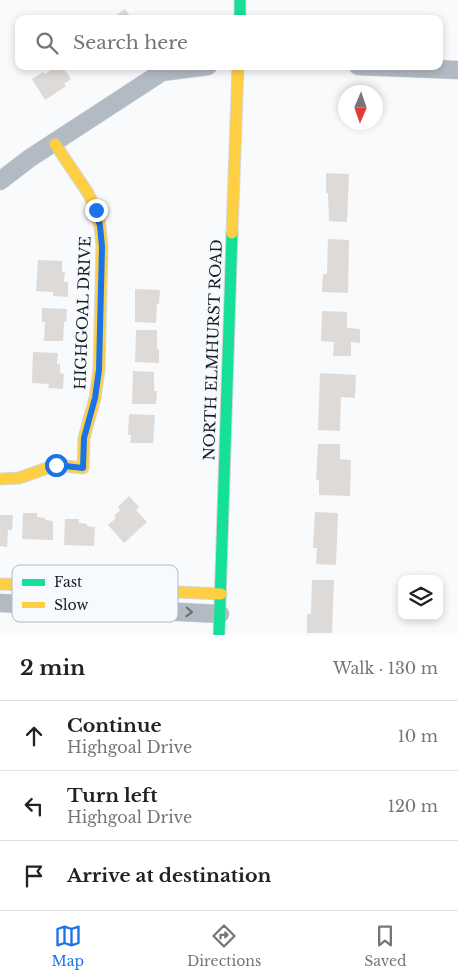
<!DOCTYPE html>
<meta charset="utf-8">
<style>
body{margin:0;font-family:"Libre Baskerville",serif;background:#f6f6f6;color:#222}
.controls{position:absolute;right:15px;bottom:15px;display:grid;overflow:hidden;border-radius:10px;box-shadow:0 2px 8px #0003}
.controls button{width:45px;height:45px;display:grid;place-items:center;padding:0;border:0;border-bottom:1px solid #e0e0e0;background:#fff;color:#222;font:25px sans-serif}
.compass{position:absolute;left:338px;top:85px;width:45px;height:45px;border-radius:50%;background:#fff;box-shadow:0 2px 8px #0003;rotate:182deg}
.stop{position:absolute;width:15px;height:15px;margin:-11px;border:4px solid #1a73e8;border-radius:50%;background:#fff}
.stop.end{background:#1a73e8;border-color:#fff;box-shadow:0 1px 5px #0008}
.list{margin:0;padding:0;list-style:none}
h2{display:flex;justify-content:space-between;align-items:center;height:65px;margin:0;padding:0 20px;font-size:21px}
h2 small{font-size:16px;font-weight:400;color:#767676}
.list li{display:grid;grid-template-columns:32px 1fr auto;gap:15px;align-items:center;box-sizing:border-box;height:70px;padding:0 20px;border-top:1px solid #e0e0e0}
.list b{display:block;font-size:19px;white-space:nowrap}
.list p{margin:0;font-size:16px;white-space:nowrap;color:#767676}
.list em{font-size:16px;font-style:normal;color:#767676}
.icon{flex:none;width:28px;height:28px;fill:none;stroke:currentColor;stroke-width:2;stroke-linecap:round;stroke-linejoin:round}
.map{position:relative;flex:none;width:458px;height:635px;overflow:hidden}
.search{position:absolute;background:#fff;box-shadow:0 2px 8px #0003;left:15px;right:15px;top:15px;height:55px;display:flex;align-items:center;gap:12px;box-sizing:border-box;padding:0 18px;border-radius:10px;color:#767676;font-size:19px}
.sheet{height:275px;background:#fff}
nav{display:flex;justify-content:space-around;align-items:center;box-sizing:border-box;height:70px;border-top:1px solid #e0e0e0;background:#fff;font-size:14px;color:#767676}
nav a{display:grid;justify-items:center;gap:2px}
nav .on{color:#1a73e8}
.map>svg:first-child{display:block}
.building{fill:#dedad8}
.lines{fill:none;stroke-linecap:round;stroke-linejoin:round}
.street-casing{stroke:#d5d7d9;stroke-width:19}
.fast-casing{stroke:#d5d7d9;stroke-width:13}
.slow-casing{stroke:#d5d7d9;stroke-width:13}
.street{stroke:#b2bac3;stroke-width:18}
.fast{stroke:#16e098;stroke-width:11}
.slow{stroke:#ffcf43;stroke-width:11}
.oneway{stroke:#646c74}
.route{stroke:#1a73e8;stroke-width:6}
.labels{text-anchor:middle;stroke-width:4.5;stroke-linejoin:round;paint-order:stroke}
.street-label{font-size:15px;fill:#171d24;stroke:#f6fafe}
.key{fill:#f6fafe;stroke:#b3b8bd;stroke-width:1}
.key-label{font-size:14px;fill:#171d24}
</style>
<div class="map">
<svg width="458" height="635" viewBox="0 0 458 635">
<rect width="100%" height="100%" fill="#f8fafc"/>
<!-- building -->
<path class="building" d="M125 9 132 19H111Z
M57 66H62L71 79 64 84 66 86 45 100 32 79 43 72 45 74Z
M326 173 349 174 347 222 329 221 328 193H326Z
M328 239 349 240 348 293 322 292 323 274H327Z
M38 260 62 261V272H65L64 282H68V297L53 296V292L36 291Z
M135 289 160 290 159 304H157L156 323 135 322Z
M42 308 67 309 66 322H64L63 341H44L45 322H42Z
M322 311 347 312V328L360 329V343L351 342V356H333L334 342 321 341Z
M136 330H157V349H159V363L135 362Z
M33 352 58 353 57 364H60V373L64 374 63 389 48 388 49 384 32 383Z
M133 371 154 372V391H157L156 404H132Z
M320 373 356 375 355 398 341 397 340 431 318 430Z
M129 414 155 415 153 443H130L131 435H128Z
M318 444H340V459L351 460 350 496 319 495V480H316Z
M129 496 139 507 136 510 147 522 124 543 108 525 116 518 114 516 120 510 118 507Z
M315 512 338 513 336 565 316 564 317 548H313Z
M23 513H37V517L45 518V520L53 521V540L22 539Z
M0 515H13L12 530H8L7 547 0 546Z
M65 519H79V523L87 524V526L95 527 94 546 64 545Z
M312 580H334L332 633H307V614H311Z"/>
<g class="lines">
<!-- street casing -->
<g class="street-casing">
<path id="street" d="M358 66 458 70
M0 181 30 158 162 72 208 66
M0 603 220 614"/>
</g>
<!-- fast casing -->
<g class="fast-casing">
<path id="fast" d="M240 0V19
M219 635 232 233"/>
</g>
<!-- slow casing -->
<g class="slow-casing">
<path id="slow" d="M232 233 238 66
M0 479 19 478 56 465 83 468 84 438 95 398 99 370 102 247 100 226 96 210 88 193 55 144
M0 584 221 594"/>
</g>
<!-- street -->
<use href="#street" class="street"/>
<!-- fast -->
<use href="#fast" class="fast"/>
<!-- slow -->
<use href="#slow" class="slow"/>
</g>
<!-- one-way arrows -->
<defs><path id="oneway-chevron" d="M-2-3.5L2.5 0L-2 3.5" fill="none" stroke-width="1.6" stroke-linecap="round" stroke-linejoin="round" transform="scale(1.25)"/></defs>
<use class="oneway" href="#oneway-chevron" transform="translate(189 612) rotate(3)"/>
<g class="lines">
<!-- route -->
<path class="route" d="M56 465 83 468 84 438 95 398 99 370 102 247 100 226 96 210"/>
</g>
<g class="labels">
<!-- street labels -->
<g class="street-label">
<text transform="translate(83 313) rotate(-88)" y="5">HIGHGOAL DRIVE</text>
<text transform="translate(213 350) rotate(-88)" y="5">NORTH ELMHURST ROAD</text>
</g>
</g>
<!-- legend -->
<rect x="12" y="565" width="166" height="57" rx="8" class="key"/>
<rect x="22" y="579" width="23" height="7" fill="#16e098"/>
<rect x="22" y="602" width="23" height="6" fill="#ffcf43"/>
<g class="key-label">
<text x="54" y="587">Fast</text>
<text x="54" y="610">Slow</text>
</g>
</svg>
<div class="controls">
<button><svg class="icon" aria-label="layers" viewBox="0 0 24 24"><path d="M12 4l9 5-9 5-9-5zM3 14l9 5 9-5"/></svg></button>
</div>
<svg class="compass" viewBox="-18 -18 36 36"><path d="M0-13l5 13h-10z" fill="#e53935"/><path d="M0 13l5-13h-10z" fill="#767676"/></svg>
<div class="stop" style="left:56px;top:465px"></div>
<div class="stop end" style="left:96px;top:210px"></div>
<div class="search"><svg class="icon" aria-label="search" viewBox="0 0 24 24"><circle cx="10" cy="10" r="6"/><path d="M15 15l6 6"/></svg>Search here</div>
</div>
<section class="sheet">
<h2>2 min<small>Walk · 130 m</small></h2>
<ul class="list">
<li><svg class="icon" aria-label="ahead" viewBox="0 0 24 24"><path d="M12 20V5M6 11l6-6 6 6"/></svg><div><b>Continue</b><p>Highgoal Drive</p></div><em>10 m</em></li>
<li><svg class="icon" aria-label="left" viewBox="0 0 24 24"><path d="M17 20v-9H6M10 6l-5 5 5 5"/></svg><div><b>Turn left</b><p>Highgoal Drive</p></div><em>120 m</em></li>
<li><svg class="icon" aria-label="arrive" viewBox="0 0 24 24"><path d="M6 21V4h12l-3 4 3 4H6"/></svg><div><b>Arrive at destination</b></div></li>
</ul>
</section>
<nav>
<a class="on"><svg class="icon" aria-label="map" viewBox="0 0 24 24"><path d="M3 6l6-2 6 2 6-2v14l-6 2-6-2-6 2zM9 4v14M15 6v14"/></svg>Map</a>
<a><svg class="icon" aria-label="directions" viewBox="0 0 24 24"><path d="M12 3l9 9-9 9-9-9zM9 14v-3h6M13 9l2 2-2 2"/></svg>Directions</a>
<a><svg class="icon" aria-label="saved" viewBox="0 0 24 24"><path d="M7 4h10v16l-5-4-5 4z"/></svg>Saved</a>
</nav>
